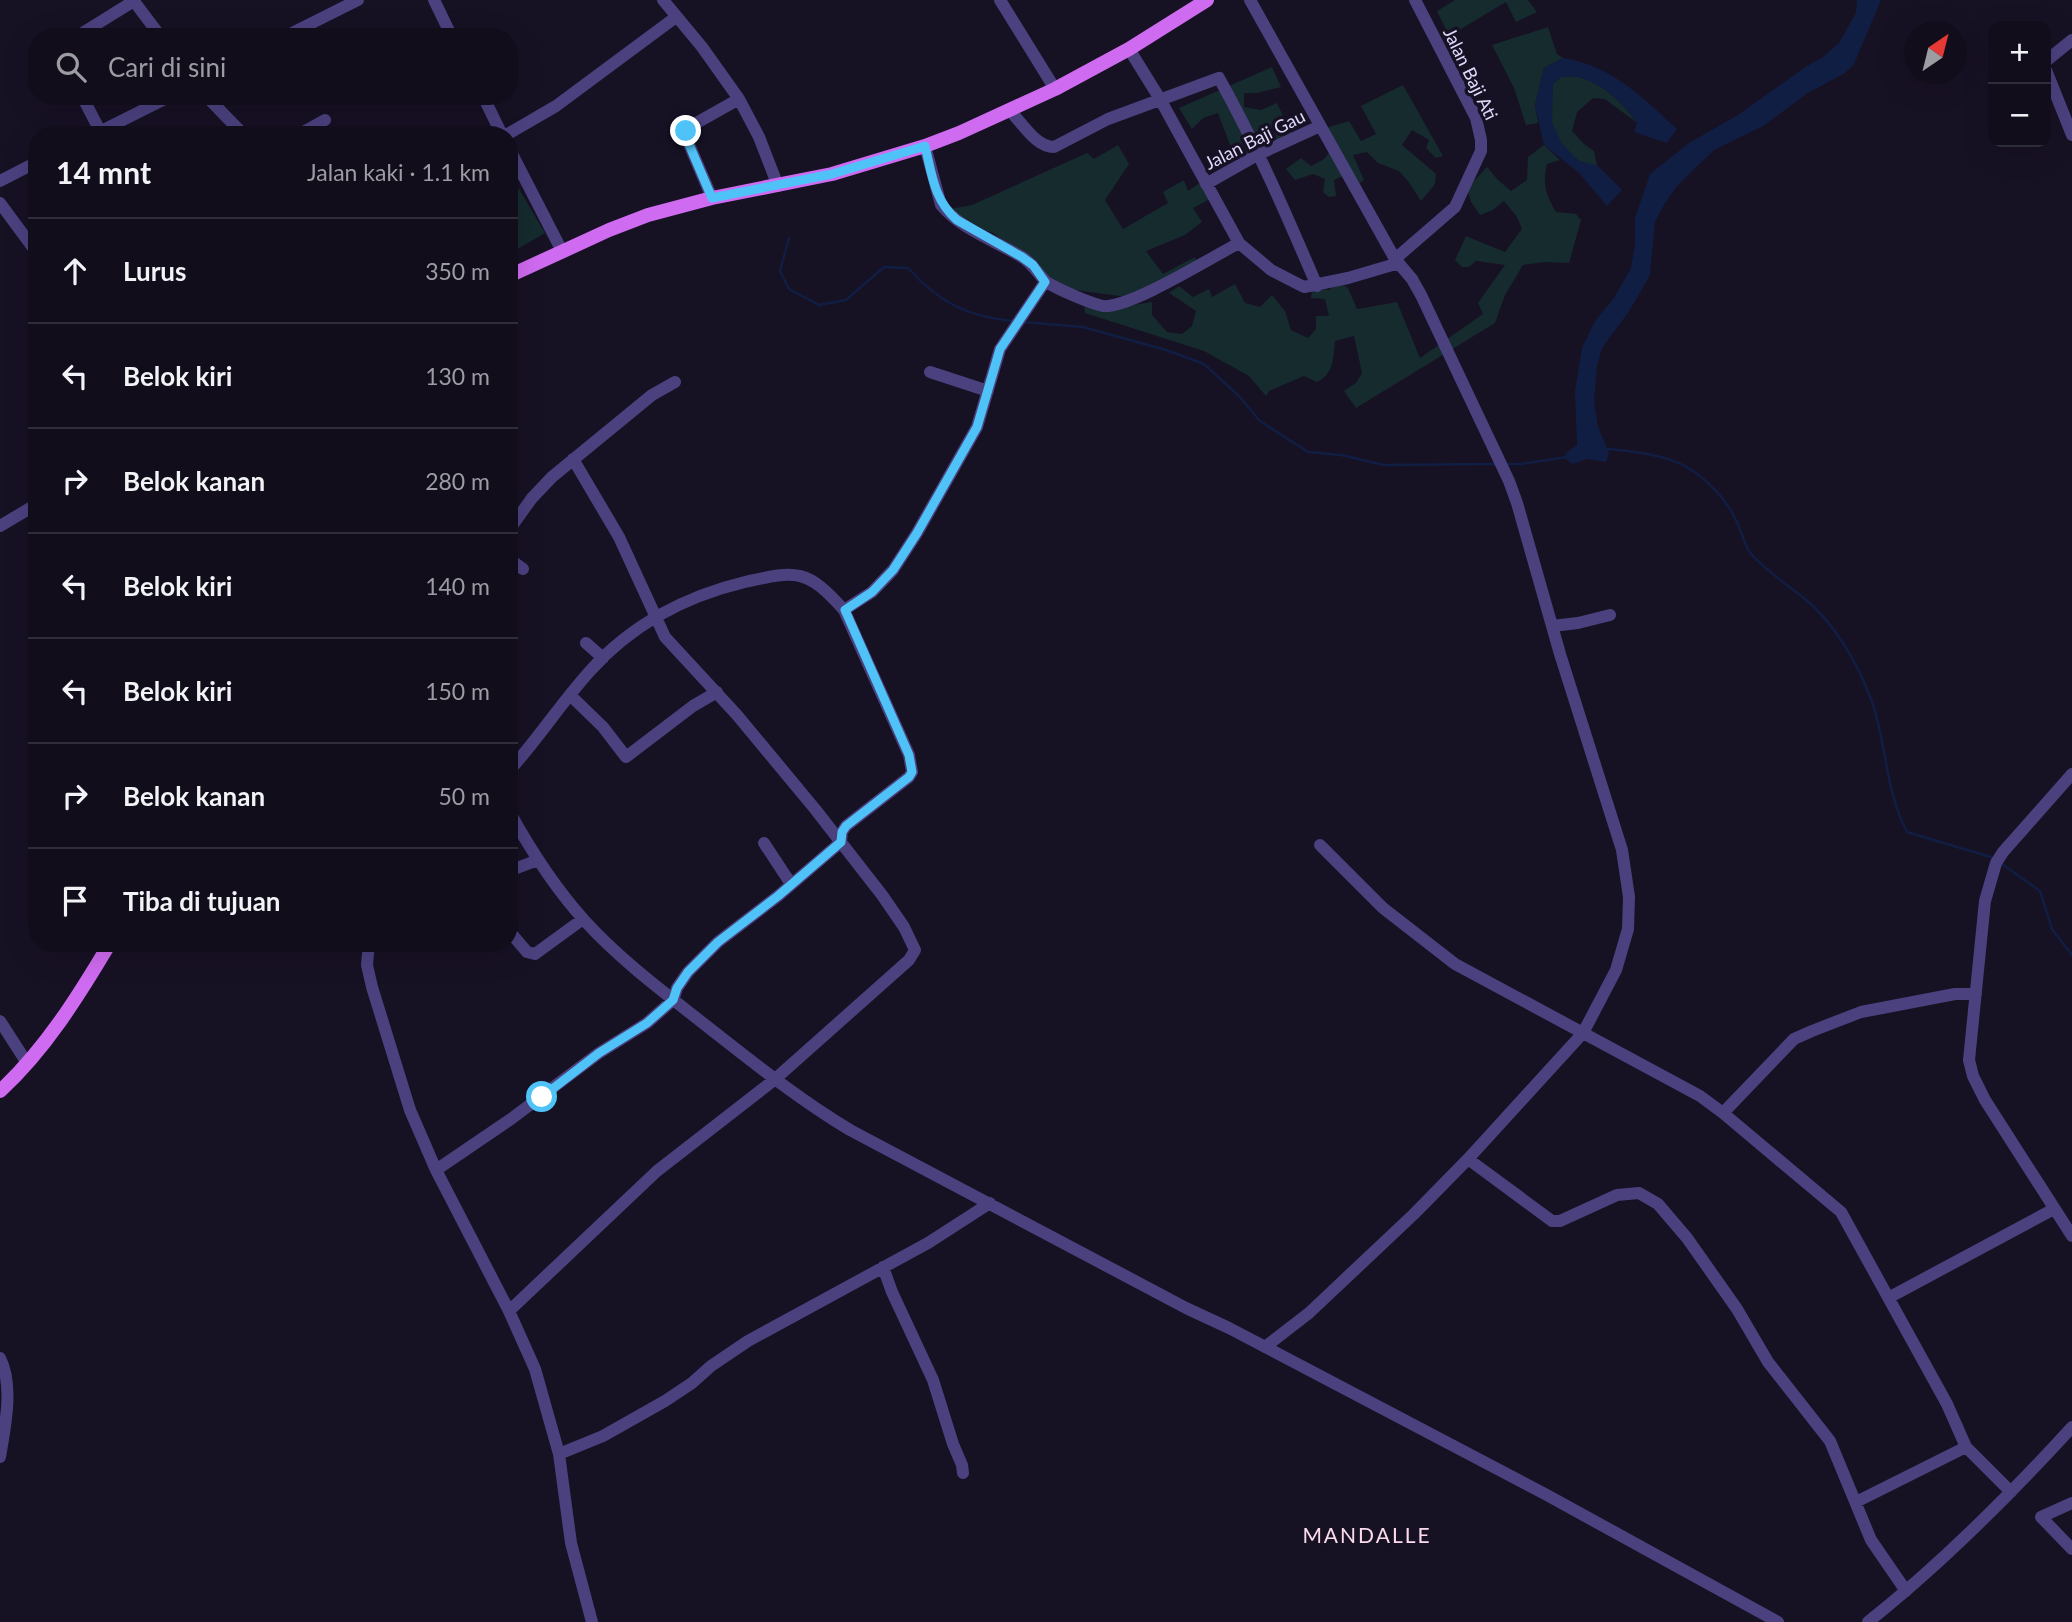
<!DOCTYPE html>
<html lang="id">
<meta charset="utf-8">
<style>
body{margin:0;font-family:Lato,sans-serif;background:#1e1b28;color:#f1f3f6}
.controls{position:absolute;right:21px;top:21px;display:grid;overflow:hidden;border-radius:14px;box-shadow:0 7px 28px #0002}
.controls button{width:63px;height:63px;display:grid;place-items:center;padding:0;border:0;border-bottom:2px solid #302d3a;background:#110d1b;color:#f1f3f6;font:35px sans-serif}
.compass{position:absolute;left:1904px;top:21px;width:63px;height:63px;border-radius:50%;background:#110d1b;box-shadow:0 7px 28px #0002;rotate:35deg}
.stop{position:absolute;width:21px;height:21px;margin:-16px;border:5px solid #4fc3f7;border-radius:50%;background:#fff}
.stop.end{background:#4fc3f7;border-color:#fff;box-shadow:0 2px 7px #0008}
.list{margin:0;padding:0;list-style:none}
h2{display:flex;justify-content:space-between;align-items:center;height:91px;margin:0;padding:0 28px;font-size:30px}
h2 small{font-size:23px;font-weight:400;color:#9c9ca3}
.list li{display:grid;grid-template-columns:46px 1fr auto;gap:21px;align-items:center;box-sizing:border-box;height:105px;padding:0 28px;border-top:2px solid #302d3a}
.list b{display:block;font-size:26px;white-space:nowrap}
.list em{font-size:23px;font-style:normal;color:#9c9ca3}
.icon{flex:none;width:38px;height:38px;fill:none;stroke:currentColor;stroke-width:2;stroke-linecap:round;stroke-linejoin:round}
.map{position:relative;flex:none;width:2072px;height:1622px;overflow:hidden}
.search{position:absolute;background:#110d1b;box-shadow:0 7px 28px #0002;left:28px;top:28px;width:490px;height:77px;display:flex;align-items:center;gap:18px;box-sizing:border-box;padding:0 24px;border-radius:28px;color:#9c9ca3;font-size:26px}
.panel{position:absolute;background:#110d1b;box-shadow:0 7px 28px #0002;left:28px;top:126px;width:490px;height:826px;border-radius:28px}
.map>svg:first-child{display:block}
.green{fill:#152b2e}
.water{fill:#111e43}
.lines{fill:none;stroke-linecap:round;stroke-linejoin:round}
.stream{stroke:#111e43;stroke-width:2.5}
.minor{stroke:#4b417f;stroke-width:12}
.major{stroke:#cf6bf0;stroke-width:14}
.route{stroke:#4fc3f7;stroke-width:9}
.labels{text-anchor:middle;stroke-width:7;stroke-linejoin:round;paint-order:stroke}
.street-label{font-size:18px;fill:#e1d9fb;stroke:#171124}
.quarter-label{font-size:21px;letter-spacing:2px;fill:#fbdaeb;stroke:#171124}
</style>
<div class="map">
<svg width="2072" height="1622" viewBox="0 0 2072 1622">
<rect width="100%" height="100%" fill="#171124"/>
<!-- green -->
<path class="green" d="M1455 0H1528L1537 12 1516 22 1506 2 1449 36 1437 11Z
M1548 27 1557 54 1563 58 1544 68 1535 105 1538 123 1526 125 1514 88 1492 45Z
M1272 67 1281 87 1257 93H1244V107L1261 110 1277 103 1292 135 1236 161 1218 113 1203 118 1192 129 1179 108Z
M1561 77C1566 77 1573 76 1578 77 1601 82 1625 104 1637 123L1605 99 1593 98 1577 112 1572 131 1584 144 1594 151 1597 165C1574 166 1558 143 1552 123 1549 111 1551 96 1553 84Z
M1403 85 1443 156 1436 158 1426 148 1429 140 1412 130 1402 145 1436 174 1435 184 1421 201 1408 181 1399 171 1378 163 1367 152 1353 155 1364 180 1356 186 1348 174 1334 180 1336 196 1329 197 1323 192 1325 179 1313 174 1295 180 1286 169 1301 158 1311 166 1324 159 1336 144 1322 129 1349 121 1361 141 1376 134 1361 106Z
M1118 145 1129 164 1105 200 1123 229 1168 203 1163 192 1184 180 1188 191 1207 178 1216 196 1193 208 1202 222 1185 235 1146 251 1163 274 1195 257 1198 267 1127 297 1053 287 1051 278 993 233 965 224 945 210 972 205 1087 153 1094 159Z
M1544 145 1560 160 1547 164C1542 184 1546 195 1556 212L1576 214 1581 220 1569 263 1544 262 1523 265 1505 295 1495 323 1356 408 1344 391 1356 383 1362 373 1354 336 1335 341C1333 358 1334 374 1317 382L1304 376 1269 391 1266 396 1249 376 1204 351 1085 313 1084 302 1120 307 1152 302V315L1167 332 1182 334 1192 326 1196 311 1169 293 1179 286 1193 297 1209 289 1212 297 1235 284 1245 303 1260 307 1272 295 1285 311 1291 330 1308 338 1316 329V316H1329L1325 299 1311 298 1312 288 1330 290 1337 281 1348 288 1357 309 1397 302 1420 358 1483 314 1478 303 1505 265 1476 261 1469 267H1462L1455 260 1466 236 1505 252 1522 229 1517 217 1504 201 1493 210 1480 215 1471 202 1467 188 1487 167 1498 180 1511 191 1527 180 1528 157Z
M509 172 545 233 509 254Z"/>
<!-- water -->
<path class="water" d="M1857 0H1881L1854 64 1845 73 1808 93 1763 126 1714 150 1677 186 1665 203 1655 222 1650 275 1630 310 1602 348 1597 366 1594 401 1598 427 1609 453 1606 462 1588 459 1572 464 1565 458 1566 453 1577 445 1575 391 1582 348 1595 321 1614 298 1631 268 1635 244V218L1650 174 1689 143 1738 115 1804 68 1823 57 1839 43 1856 13Z
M1563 58C1611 65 1643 98 1677 129L1667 143 1634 132 1637 123C1625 104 1601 82 1578 77 1573 76 1566 77 1561 77L1553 84 1552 122 1561 142 1578 161 1597 165 1622 190 1607 206 1579 173 1544 145 1535 105 1544 68Z"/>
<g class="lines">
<!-- stream -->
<path class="stream" d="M789 238 780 271 789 289 819 305 846 300 884 267 908 268C940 303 966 316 1013 321
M1023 322 1083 327 1166 350 1204 364 1239 396 1260 421 1308 452 1341 455 1384 465 1495 464
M1608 449C1634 452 1661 454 1685 466 1705 477 1727 500 1736 520 1741 530 1744 545 1751 554 1769 574 1792 587 1812 605 1836 628 1854 658 1867 689 1887 735 1883 786 1907 832L1994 858
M1505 464H1521L1567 457
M2002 864 2040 891 2052 929 2072 955"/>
<!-- minor -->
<path class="minor" d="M133 0 161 37
M434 0 452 37
M663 0 702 47 739 99 691 126 685 135 712 198
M1000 0 1055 89
M1250 0 1395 259 1412 279 1421 295 1509 481 1517 503 1560 654 1622 850 1629 897 1628 929 1616 970 1583 1033 1468 1159 1414 1214 1309 1313 1265 1347
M76 37 134 1
M284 37 358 0
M1129 49 1160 99 1239 243
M2046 61 2072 40
M2046 70 2072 135
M82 96 100 131
M206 96 244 135
M483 96 502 135
M739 99 759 137 778 186
M1009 110C1022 122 1035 147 1054 147L1108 119 1219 78C1256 144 1287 216 1317 286
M93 135 171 96
M298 135 325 120
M506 135 556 106 676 17
M925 146 941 205C962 230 994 240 1022 257 1034 264 1040 278 1048 283 1060 290 1089 303 1103 306 1129 309 1212 257 1239 243L1271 270 1304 287 1348 278 1399 263
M509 148 562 251
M0 181 37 162
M1206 184 1257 155 1320 126
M0 203 37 253
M1395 259 1455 207 1481 151V140L1476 118 1415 0
M930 372 988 391
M0 526 37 504
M509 530 532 498 552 477 652 395 675 382
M509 559 523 569
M1552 626 1578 623 1610 615
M586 643 603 658
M570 695 603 727 626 757 693 706 717 692
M509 771C538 739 561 703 590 671 631 625 686 596 745 582 798 570 807 569 844 610
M2072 774 2003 852 1996 863 1985 901 1969 1060 1973 1076 1985 1100 2072 1236
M509 811C530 849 555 888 584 920 622 962 669 996 713 1031 759 1067 800 1100 850 1130L1186 1308 1229 1328 1545 1494 1778 1622
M764 843 791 884
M1320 845 1383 908 1455 964 1700 1096 1723 1113 1841 1212 1947 1404 1966 1447 2011 1492
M509 871 538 860
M509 931 527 952 535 954 583 919
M369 943 367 965 372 987 410 1110 436 1170 509 1311 535 1369 559 1454
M0 1021 27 1063
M1723 1113 1794 1039 1812 1031 1861 1012 1955 994H1976
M1468 1159 1552 1221H1560L1617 1195 1639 1193 1658 1204 1687 1238 1737 1309 1768 1362 1830 1441 1871 1540 1906 1591
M436 1170 511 1119 599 1053 647 1023 673 1000 677 988 688 972 718 942 778 896 841 842 842 832 846 826 909 777 912 772 909 755 844 610 872 592 893 570 917 533 977 427 1000 349 1045 282
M883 1267 892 1292 933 1380 953 1444 962 1465 963 1473
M1890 1297 2054 1209
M509 1311 657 1171 774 1080 909 960 915 950 904 927 882 895 815 809 737 715 665 637 619 537 573 459
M0 1358C14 1386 5 1427 0 1457
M1856 1502 1966 1447
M2072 1503 2041 1517 2072 1549
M592 1622 571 1543 559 1454 603 1436 665 1401 692 1383 711 1366 748 1341 928 1243 990 1203
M1868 1622C1941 1564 2009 1496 2072 1427"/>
<!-- major -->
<path class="major" d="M509 276 609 230 648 215 712 198 832 174 925 146 959 133 1055 89 1129 49 1207 0
M0 1091C45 1050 79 995 110 943"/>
</g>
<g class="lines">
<!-- route -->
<path class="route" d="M542 1097 599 1053 647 1023 673 1000 677 988 688 972 718 942 778 896 841 842 842 832 846 826 909 777 912 772 909 755 845 610 872 592 893 570 917 533 977 427 1000 349 1045 282 1033 265 1022 257 957 220C934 200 932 175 925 146L832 174 712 198 685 135 686 131"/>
</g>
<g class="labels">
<!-- street labels -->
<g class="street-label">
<text transform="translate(1470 74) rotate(64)" y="6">Jalan Baji Ati</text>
<text transform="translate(1255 140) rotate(-27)" y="6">Jalan Baji Gau</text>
</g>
<!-- quarter labels -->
<g class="quarter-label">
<text x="1367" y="1543">MANDALLE</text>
</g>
</g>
</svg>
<div class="controls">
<button>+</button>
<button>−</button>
</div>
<svg class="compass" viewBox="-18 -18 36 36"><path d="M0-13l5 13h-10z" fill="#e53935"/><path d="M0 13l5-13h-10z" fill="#9c9ca3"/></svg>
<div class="stop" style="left:542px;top:1097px"></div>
<div class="stop end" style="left:686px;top:131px"></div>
<div class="search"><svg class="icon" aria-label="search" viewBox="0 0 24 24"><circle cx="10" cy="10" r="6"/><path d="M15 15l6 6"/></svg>Cari di sini</div>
<section class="panel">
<h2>14 mnt<small>Jalan kaki · 1.1 km</small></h2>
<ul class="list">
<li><svg class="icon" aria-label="ahead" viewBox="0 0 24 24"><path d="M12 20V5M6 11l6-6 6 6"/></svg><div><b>Lurus</b></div><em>350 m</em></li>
<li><svg class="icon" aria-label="left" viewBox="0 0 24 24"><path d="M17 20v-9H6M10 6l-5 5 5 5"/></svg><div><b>Belok kiri</b></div><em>130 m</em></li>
<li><svg class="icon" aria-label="right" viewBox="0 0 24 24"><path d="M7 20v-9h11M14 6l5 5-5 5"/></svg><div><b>Belok kanan</b></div><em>280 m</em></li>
<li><svg class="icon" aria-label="left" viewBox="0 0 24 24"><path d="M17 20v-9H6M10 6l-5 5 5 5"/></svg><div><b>Belok kiri</b></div><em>140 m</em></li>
<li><svg class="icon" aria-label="left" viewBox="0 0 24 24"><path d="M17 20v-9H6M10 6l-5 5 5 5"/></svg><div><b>Belok kiri</b></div><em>150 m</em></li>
<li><svg class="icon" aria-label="right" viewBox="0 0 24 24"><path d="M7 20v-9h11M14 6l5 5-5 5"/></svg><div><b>Belok kanan</b></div><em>50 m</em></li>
<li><svg class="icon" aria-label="arrive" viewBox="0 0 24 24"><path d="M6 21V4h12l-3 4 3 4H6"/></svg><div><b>Tiba di tujuan</b></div></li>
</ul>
</section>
</div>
